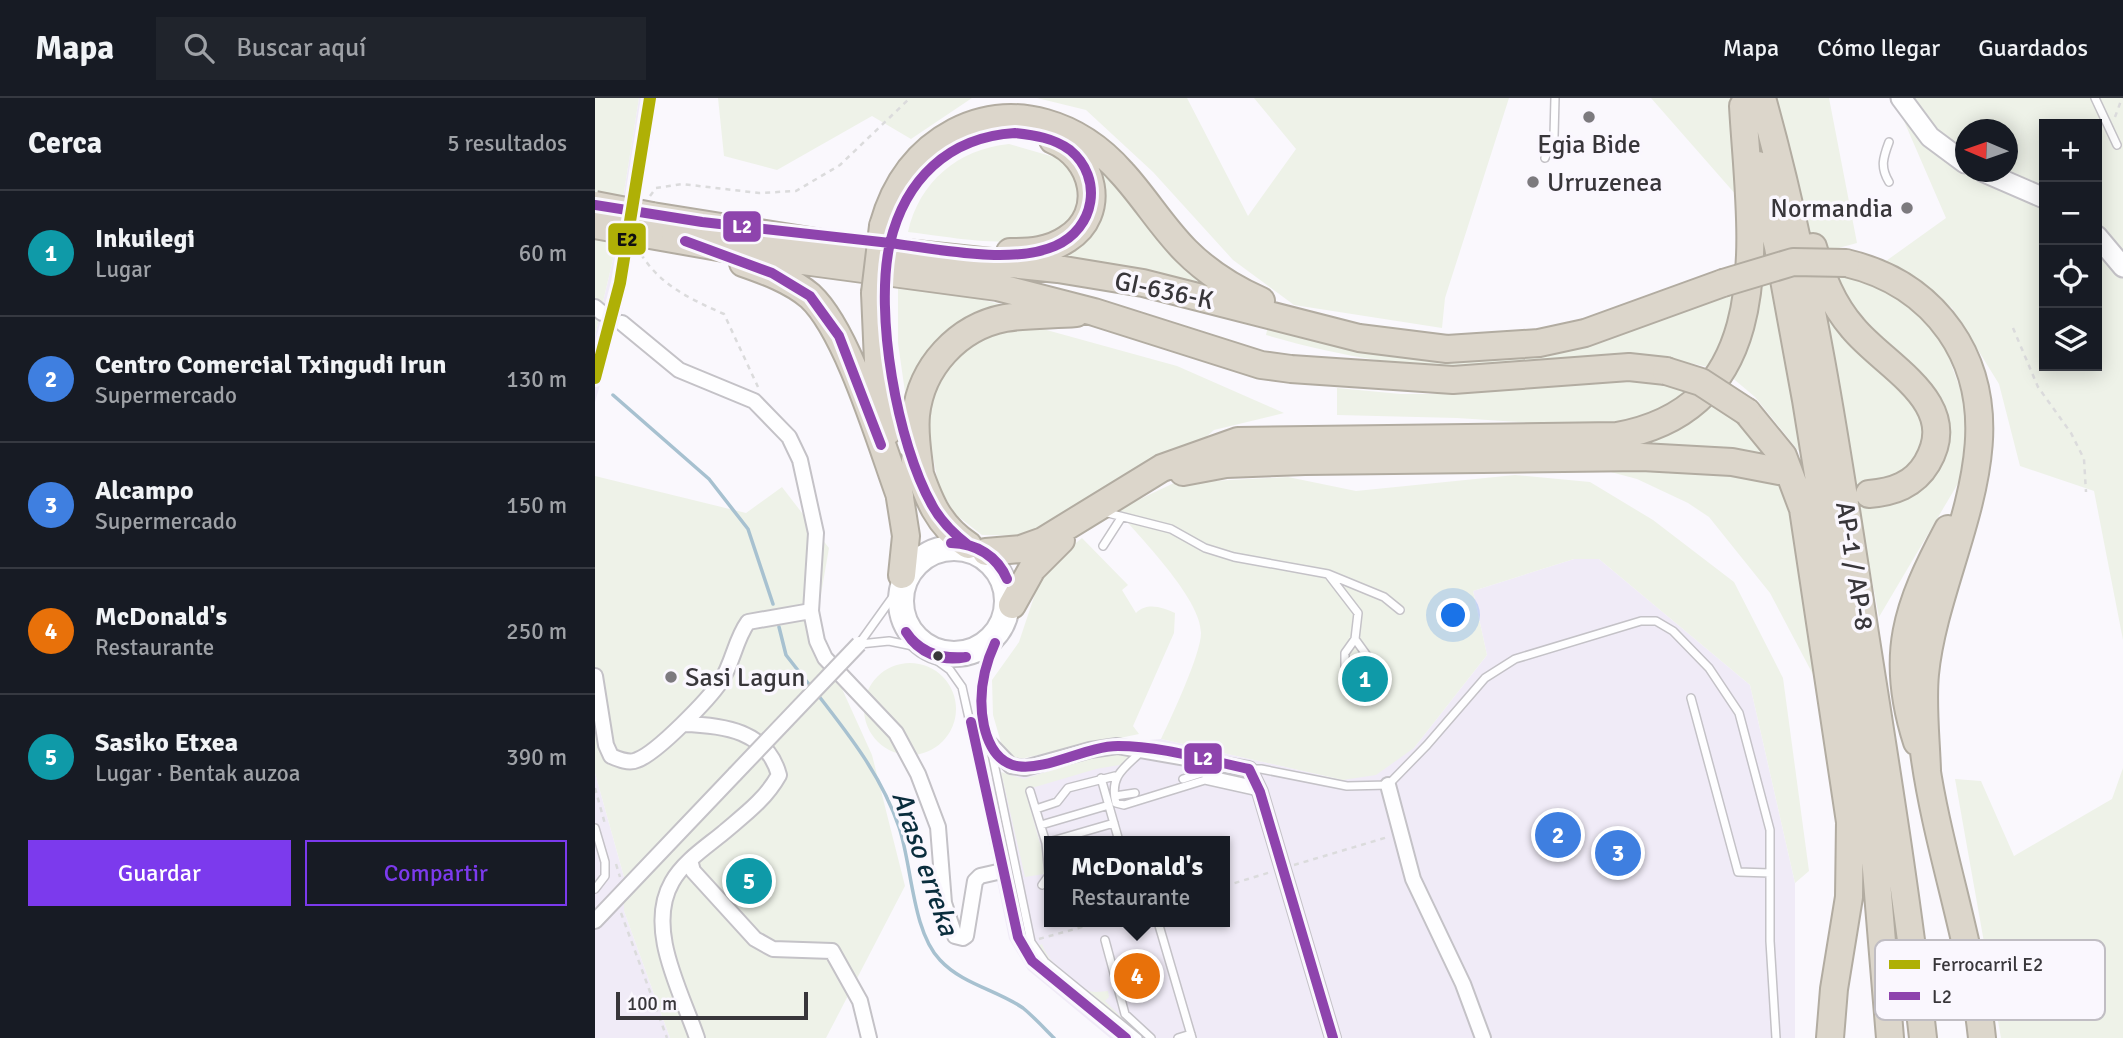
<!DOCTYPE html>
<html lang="es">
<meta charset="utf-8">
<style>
body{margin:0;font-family:Signika,sans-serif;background:#20242c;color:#f1f3f6}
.controls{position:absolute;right:21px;top:21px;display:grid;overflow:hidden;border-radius:0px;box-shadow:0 4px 18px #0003}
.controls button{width:63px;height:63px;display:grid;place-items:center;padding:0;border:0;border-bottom:2px solid #363941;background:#171b24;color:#f1f3f6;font:35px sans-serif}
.compass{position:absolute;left:1360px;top:21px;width:63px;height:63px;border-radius:50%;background:#171b24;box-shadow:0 4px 18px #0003;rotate:272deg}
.scale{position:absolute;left:21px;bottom:18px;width:192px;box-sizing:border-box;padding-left:7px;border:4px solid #38363a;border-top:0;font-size:19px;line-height:24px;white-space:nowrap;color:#38363a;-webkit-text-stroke:5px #faf7fe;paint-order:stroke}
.you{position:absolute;left:859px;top:518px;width:24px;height:24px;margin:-18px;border:5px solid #fff;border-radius:50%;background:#1a73e8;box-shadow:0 0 0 10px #1a73e833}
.badge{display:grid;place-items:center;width:46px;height:46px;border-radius:50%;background:#7c3aed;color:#fff;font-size:23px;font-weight:700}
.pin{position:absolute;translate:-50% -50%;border:4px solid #fff;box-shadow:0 2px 7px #0006}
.popup{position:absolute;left:449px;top:738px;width:186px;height:91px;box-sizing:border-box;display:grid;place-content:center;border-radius:0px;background:#171b24;filter:drop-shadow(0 2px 5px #0005);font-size:23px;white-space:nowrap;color:#9ea1a6}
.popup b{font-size:26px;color:#f1f3f6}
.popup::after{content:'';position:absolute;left:50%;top:100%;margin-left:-14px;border:14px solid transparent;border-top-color:#171b24}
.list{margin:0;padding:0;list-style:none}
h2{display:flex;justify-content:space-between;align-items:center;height:91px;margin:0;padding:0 28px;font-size:30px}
h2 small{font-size:23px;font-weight:400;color:#9ea1a6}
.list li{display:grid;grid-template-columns:46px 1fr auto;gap:21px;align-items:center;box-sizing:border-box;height:126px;padding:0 28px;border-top:2px solid #363941}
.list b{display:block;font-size:26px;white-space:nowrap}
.list p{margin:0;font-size:23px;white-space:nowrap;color:#9ea1a6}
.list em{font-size:23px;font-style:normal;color:#9ea1a6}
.actions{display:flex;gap:14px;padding:21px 28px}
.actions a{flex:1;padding:16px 0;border:2px solid #7c3aed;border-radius:0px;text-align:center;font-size:24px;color:#7c3aed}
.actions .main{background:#7c3aed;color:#fff}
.icon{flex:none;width:38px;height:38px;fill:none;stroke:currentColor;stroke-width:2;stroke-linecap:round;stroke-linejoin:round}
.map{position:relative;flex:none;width:1528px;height:940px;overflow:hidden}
header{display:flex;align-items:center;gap:42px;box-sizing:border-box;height:98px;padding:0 35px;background:#171b24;border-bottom:2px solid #363941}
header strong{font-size:33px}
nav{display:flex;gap:38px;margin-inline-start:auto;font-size:24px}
.search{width:490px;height:63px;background:#20242c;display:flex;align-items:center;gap:18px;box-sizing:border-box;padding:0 24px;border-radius:0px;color:#9ea1a6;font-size:26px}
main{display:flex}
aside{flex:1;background:#171b24}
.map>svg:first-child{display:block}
.built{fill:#f0ebf7;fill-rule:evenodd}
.green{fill:#eef2e8;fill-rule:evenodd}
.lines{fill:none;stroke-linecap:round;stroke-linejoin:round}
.stream{stroke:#a7c1d0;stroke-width:3.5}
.lane-casing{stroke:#c4c2c7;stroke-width:10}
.street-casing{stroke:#c4c2c7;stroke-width:18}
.secondary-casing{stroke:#c4c2c7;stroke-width:23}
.highway-casing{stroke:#b2aca1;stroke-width:30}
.path{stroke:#dbdbdc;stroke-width:2.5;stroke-dasharray:5 5;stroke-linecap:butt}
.lane{stroke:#fefeff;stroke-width:7}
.street{stroke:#fefeff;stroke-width:14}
.secondary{stroke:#fefeff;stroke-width:19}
.highway{stroke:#dcd6cb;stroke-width:26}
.street-bridge-casing{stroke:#c4c2c7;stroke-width:18;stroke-linecap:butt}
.highway-bridge-casing{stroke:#b2aca1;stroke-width:30;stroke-linecap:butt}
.street-bridge{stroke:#fefeff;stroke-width:14}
.highway-bridge{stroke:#dcd6cb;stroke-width:26}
.bus-1-casing{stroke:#faf7fe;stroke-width:16}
.bus-1{stroke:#8e44ad;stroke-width:10}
.rail-1-casing{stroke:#faf7fe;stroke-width:18}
.rail-1{stroke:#afb006;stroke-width:12}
.poi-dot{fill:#7c7a7e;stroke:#faf7fe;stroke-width:2.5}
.bus-dot{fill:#38363a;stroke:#faf7fe;stroke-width:2.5}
.labels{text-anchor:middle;stroke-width:7;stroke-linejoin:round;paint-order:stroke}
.poi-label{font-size:26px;fill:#38363a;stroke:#faf7fe;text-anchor:start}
.street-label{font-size:26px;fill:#38363a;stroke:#faf7fe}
.water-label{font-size:28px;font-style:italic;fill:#0a2d3d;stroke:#faf7fe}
.key{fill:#faf7fe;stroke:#c0bdc3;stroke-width:2}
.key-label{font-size:19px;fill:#38363a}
.line-badge{stroke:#faf7fe;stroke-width:2.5}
.badge-label{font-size:19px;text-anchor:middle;font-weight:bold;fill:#fff}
.pale-badge-label{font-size:19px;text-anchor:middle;font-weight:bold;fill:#111}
</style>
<header>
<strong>Mapa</strong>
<div class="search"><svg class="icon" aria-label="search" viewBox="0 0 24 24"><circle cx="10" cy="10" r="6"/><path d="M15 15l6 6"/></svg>Buscar aquí</div>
<nav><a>Mapa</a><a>Cómo llegar</a><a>Guardados</a></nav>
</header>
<main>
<aside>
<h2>Cerca<small>5 resultados</small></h2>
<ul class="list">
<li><span class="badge" style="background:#0f9aa8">1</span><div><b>Inkuilegi</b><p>Lugar</p></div><em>60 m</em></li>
<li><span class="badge" style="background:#3f7fe0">2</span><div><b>Centro Comercial Txingudi Irun</b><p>Supermercado</p></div><em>130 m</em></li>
<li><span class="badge" style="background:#3f7fe0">3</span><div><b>Alcampo</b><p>Supermercado</p></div><em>150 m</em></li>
<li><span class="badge" style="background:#e8710a">4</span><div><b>McDonald's</b><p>Restaurante</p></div><em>250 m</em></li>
<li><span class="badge" style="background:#0f9aa8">5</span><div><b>Sasiko Etxea</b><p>Lugar · Bentak auzoa</p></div><em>390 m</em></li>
</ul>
<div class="actions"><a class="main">Guardar</a><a>Compartir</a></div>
</aside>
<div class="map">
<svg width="1528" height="940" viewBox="0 0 1528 940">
<rect width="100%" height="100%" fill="#faf8fd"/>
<!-- built -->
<path class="built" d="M44 0H60L55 50 27 213 0 304V238L19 157Z
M979 461H1004L1155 587 1200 785V940H515L433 872 414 841 382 684 542 643 566 641 748 682 819 650 892 557 878 493ZM454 743H630V824H454Z
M0 675 29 779V813L75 940H0Z"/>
<!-- green -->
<path class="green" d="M0 0H44L19 157 0 238Z
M123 0H377L316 41 277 18 182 72 129 58Z
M442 0H592L653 118 701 51 659 0H914L850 200 847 230 699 207 638 162 558 74 491 12Z
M1056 0H1234L1262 145 1225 155 1142 98Z
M1299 0H1528V542L1499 393 1425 368 1404 286 1357 210 1291 163 1351 120ZM1449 26H1502V268H1449ZM1370 32H1412V74H1370Z
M414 46 466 61 481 77C481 89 484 104 478 115 456 162 355 138 313 134 324 84 363 51 414 46Z
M490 53 621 191 460 160 488 141Z
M1219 176 1260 177 1308 195 1350 249 1375 319 1368 377 1284 519Z
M1176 182 1206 356 1160 299 1134 277 1159 188Z
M1143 190 1141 206 1117 270C1048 252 978 267 909 269 823 271 754 261 671 237L673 228 849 262Z
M303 191 357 194 416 209 395 213 312 308 303 245Z
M437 228 582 268 689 315 619 332 611 339 576 352 435 438 387 437 360 416 344 389 330 319 338 292 354 265 381 242 410 231Z
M1032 281 1066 284 1096 292 1060 314 1024 324 983 328 862 320 742 317V290L806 296H855Z
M1114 302 1162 338 1182 365 1015 350Z
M997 369 1143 377 1193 387 1223 586 1175 495 1114 419 1093 405 1042 381Z
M920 377 995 384 1058 422 1139 484 1188 580 1214 773 1200 785 1155 587 1004 461H979L878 493 892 557 819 650 781 677 748 682 566 641C576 620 606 556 606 535 606 500 544 439 522 412L579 385 693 379 761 393Z
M0 378 151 415 187 389 234 450 222 519 248 593 277 657 310 788 231 940H75L29 813V779L0 675Z
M487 440 533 487 527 492 541 515C552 504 567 509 580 515L579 535 538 628 544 636 420 662 409 655 398 617 397 582 424 544 448 472Z
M269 611a46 46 0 1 1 92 0a46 46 0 1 1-92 0Z
M507 656H531L533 659 530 666 501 671 430 692 452 770 449 776 430 779 406 674 429 681Z
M1528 670V940H1406L1360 681 1386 683 1419 758 1517 701Z
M447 846C453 864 477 886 495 893 500 895 508 893 513 893L514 899 510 903 545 938C528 924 513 908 495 895 476 880 456 870 442 849Z"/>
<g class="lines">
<!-- stream -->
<path class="stream" d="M18 297 114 381 153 431 178 506
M184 529 191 557 216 589
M223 597C255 638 287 679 304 729 317 767 317 833 345 862 367 886 402 892 428 910 439 919 449 930 459 940"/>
<!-- lane casing -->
<g class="lane-casing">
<path id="lane" d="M1500 0 1522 47
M1294 44C1288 60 1285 69 1294 84
M950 60 959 38 960 0
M509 414 576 431 610 450 639 459 733 476 763 515 760 541 750 555V568
M508 448 526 420
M733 476 789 499 805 512
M760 541 791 584
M401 545 389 579 388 612 436 844 450 864 543 940
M264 546 302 493
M265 546 294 543 323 549
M333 556 355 572 367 589 423 839 437 863 531 940
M1096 600 1143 774 1175 775
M547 653C529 670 514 678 521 705L529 707 610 682 664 694
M654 671H666L752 688 793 687 832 647 890 580 920 561 1046 523H1061L1078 533 1114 570 1144 615 1175 732V843L1181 940
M506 680 524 743
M588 681 607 675 661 687
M435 693 451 745 454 777 447 787
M520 698 540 695
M441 711 462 704 473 690 520 678
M446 727 514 707
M0 730 10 764V778L0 791
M457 743 519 725
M563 824 597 940
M510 842 530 916 556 940
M583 940 596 936"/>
</g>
<!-- street casing -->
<g class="street-casing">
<path id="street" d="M0 209 7 215
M27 225 84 272 159 303 194 339 205 362 221 435 216 513 222 543 230 560 301 635 323 676 343 729 349 805 360 838 368 840 371 838 380 783 385 778 407 773
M301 503a58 58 0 1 1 116 0a58 58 0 1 1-116 0Z
M311 503a48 48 0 1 1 96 0a48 48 0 1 1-96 0Z
M0 578 11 647 16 658C23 661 34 666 42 662 62 655 114 601 126 583 138 565 140 542 153 524L216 513
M88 626C129 627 172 633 184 677 170 702 149 717 128 735 111 749 88 764 77 784 50 831 87 895 102 940
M395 646 416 668 430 670 495 652 522 648 654 671 665 694 738 940
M793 687 818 781 868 886 888 940
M95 762 98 773 160 841 178 851 237 853 265 903 274 940
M0 823 140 676"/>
</g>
<!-- secondary casing -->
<g class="secondary-casing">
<path id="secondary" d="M1306 0 1335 39 1370 65
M1389 74 1449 100
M1502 138 1528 169"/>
</g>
<!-- highway casing -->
<g class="highway-casing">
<path id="highway" d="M1167 0C1216 175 1243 356 1270 536 1291 670 1313 805 1328 940
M1163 67 1183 149 1211 302 1269 661 1277 723 1295 940
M57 118 245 148 463 171 548 185 764 240 852 251 944 245 990 235 1128 185
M288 128C299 88 322 54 360 34 420 3 485 27 527 75 550 100 567 129 591 153 612 174 639 191 666 203
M55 137 186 160 402 189 499 214 666 267 696 271 858 282 1034 269 1071 273
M1218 149C1227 179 1237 206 1258 230 1290 269 1368 304 1332 365 1319 387 1298 394 1274 396
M415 154C436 154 454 153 472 141 513 115 499 59 458 42
M148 165C171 173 196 182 215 198 253 233 286 346 305 398
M1251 165C1294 175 1329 196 1355 233 1429 339 1341 464 1330 576 1327 607 1331 641 1332 672
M280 195 283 263 293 333
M1152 314 1188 358 1208 411 1255 724 1254 799 1239 891 1235 940
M320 362C332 397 341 426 373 447
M588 374 631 366 710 363 1047 359 1137 364 1184 373
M325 376C323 357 319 337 321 317 326 269 363 229 410 220 433 216 457 217 481 215
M302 381 311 438 307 477
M391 454 426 451 448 443 567 370 643 343 1022 338C1188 308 1155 132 1148 8
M417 507 437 471 466 442
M1322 644C1294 557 1312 508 1353 431
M1329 654C1342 751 1377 843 1387 940"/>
</g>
<!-- path -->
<path class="path" d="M1520 19 1527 0
M55 98 61 90 87 86 164 95 201 93 245 67 315 0
M46 156C65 187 95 201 129 216L163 289
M1418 230 1443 289 1476 335 1489 361 1491 394
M0 690 10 726
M21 766 25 779
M699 767 793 739
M630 788 676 774
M26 815 72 940
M444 841 505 824"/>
<!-- lane -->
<use href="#lane" class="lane"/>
<!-- street -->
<use href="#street" class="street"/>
<!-- secondary -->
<use href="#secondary" class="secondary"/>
<!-- highway -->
<use href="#highway" class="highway"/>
<!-- street-bridge casing -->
<g class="street-bridge-casing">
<path id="street-bridge" d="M140 676 264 546"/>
</g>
<!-- highway-bridge casing -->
<g class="highway-bridge-casing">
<path id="highway-bridge" d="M0 107 57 118
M0 127 55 137
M1128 185 1198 164 1251 165
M280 195 288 128
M1071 273 1106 284 1152 314"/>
</g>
<!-- street-bridge -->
<use href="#street-bridge" class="street-bridge"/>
<!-- highway-bridge -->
<use href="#highway-bridge" class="highway-bridge"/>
<!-- bus-1 casing -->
<g class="bus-1-casing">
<path id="bus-1" d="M420 35C439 37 459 40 475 52 509 80 500 131 460 148 416 167 342 151 295 145 310 82 353 39 420 35Z
M0 107 107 124 295 145
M90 143 177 175 215 198 244 238 286 347
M295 145C279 215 302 345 337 407 346 424 359 436 373 447
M356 445C382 446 401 458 412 481
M356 445C381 445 403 458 412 481
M311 534C325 555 347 561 371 559
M311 534C324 556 347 564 371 559
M400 545C388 571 383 600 389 628 407 706 475 648 523 648 567 648 611 662 654 671L665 694 738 940
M376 624 423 839 437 863 531 940"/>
</g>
<!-- bus-1 -->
<use href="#bus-1" class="bus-1"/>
<!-- rail-1 casing -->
<g class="rail-1-casing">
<path id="rail-1" d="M0 280 25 185 55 0"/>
</g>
<!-- rail-1 -->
<use href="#rail-1" class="rail-1"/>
</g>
<!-- markers -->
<g class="poi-dot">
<circle cx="994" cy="19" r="7"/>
<circle cx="938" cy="84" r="7"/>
<circle cx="1312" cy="110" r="7"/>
<circle cx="76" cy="579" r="7"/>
</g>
<circle class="bus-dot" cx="343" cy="558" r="6"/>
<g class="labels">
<!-- poi labels -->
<g class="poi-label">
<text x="994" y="55" text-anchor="middle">Egia Bide</text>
<text x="952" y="93">Urruzenea</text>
<text x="1298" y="119" text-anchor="end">Normandia</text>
<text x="90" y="588">Sasi Lagun</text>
</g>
<!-- street labels -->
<g class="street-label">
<text transform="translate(569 192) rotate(12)" y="9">GI-636-K</text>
<text transform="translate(1260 468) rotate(81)" y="9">AP-1 / AP-8</text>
</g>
<!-- water labels -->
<g class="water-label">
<text transform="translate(331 765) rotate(71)" y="10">Araso erreka</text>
</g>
</g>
<!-- legend -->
<rect x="1280" y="842" width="230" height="80" rx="10" class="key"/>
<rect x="1294" y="862" width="31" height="9" fill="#afb006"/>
<rect x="1294" y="894" width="31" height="8" fill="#8e44ad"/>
<g class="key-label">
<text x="1337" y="873">Ferrocarril E2</text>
<text x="1337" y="905">L2</text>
</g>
<g class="line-badge">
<rect x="127" y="112" width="40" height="33" rx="7" fill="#8e44ad"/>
<rect x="12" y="124" width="40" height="34" rx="7" fill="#afb006"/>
<rect x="588" y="644" width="40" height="33" rx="7" fill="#8e44ad"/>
</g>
<g class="badge-label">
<text x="147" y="135">L2</text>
<text x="608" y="667">L2</text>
</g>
<g class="pale-badge-label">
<text x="32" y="148">E2</text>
</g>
</svg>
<div class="controls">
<button>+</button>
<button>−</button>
<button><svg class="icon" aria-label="locate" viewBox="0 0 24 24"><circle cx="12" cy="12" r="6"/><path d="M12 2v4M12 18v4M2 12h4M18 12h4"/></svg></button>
<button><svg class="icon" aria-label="layers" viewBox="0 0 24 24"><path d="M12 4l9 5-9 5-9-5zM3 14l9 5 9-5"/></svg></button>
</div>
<svg class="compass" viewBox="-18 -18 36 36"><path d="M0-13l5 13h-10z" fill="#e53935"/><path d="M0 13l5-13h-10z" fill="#9ea1a6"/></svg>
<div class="scale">100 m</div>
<div class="you"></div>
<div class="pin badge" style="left:770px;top:581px;background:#0f9aa8">1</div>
<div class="pin badge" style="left:963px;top:737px;background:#3f7fe0">2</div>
<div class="pin badge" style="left:1023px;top:755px;background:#3f7fe0">3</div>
<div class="pin badge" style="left:542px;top:878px;background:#e8710a">4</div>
<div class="popup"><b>McDonald's</b>Restaurante</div>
<div class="pin badge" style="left:154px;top:783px;background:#0f9aa8">5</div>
</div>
</main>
